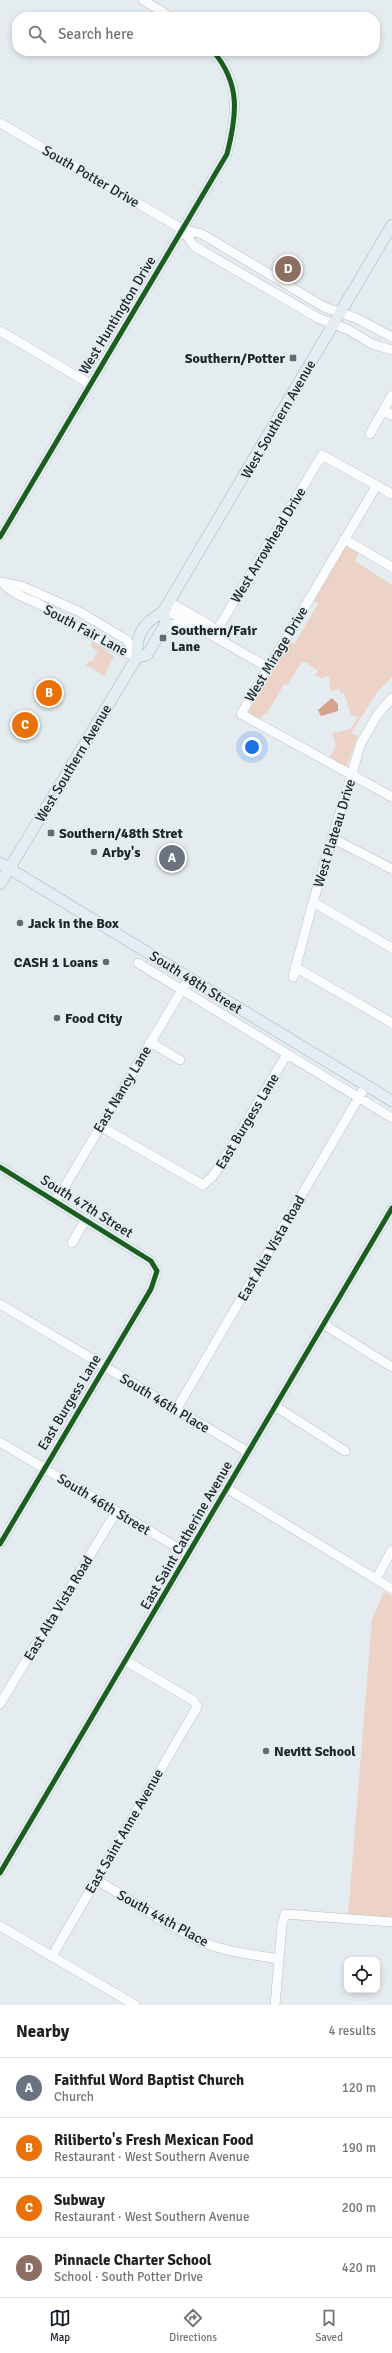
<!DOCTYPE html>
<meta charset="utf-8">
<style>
body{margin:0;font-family:Signika,sans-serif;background:#f2f2f2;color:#202124}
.controls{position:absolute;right:12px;bottom:12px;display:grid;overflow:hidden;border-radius:8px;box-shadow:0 2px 6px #0003}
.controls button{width:36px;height:36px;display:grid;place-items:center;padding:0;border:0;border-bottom:1px solid #e0e0e0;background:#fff;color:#202124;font:20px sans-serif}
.you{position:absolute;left:252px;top:747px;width:14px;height:14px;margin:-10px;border:3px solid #fff;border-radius:50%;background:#1a73e8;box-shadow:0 0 0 6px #1a73e833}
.badge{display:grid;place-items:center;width:26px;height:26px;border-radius:50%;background:#111827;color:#fff;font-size:13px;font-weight:700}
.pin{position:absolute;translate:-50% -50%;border:2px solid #fff;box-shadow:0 1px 4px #0006}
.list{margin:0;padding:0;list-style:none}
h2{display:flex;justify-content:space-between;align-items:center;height:52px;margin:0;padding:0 16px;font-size:17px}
h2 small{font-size:13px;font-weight:400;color:#757577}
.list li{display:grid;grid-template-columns:26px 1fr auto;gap:12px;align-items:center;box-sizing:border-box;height:60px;padding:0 16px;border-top:1px solid #e0e0e0}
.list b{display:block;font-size:15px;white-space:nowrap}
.list p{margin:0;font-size:13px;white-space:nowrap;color:#757577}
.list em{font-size:13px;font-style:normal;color:#757577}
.icon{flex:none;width:22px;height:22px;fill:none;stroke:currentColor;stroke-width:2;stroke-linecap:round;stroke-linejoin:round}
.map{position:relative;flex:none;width:392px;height:2005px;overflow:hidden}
.search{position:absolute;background:#fff;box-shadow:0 2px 6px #0003;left:12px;right:12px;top:12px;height:44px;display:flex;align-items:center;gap:10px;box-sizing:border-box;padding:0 14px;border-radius:16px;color:#757577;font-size:15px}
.sheet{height:292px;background:#fff}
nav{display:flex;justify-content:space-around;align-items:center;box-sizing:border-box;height:56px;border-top:1px solid #e0e0e0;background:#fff;font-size:11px;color:#757577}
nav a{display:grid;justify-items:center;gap:2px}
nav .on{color:#111827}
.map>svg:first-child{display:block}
.green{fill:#edd2c7}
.water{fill:#d6a08a}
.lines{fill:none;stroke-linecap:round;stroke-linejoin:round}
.minor-casing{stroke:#bbc1c2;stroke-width:10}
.major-casing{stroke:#a0b3ba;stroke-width:12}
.minor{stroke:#fbfcfd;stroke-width:9}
.major{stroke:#e4eef2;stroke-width:11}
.cycleway-casing{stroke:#e1eef3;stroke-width:8}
.cycleway{stroke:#1b5e20;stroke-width:5}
.poi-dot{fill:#656b6d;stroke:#e1eef3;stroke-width:1.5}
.labels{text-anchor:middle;stroke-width:3;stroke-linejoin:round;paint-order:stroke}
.street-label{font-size:14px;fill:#202527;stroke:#e1eef3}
.poi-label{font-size:14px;font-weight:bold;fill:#202527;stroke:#e1eef3;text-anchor:start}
</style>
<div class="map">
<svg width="392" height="2005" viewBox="0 0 392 2005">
<rect width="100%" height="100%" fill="#e5ecef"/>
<!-- green -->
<path class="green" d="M348 547 359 553 355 561 392 585V677L378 691 351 733 358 736 346 768 329 759 336 745 332 733 351 729 358 717 351 715 344 693 341 694 339 689 331 691 329 676 321 678 315 675 318 671 306 662 301 663 287 685 284 684 266 715 264 714 259 720 251 715 249 710 289 641 294 644 318 604 312 599 343 548Z
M93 642 114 656 104 676 86 665 89 661 92 662 98 651 90 646Z
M384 1592 392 1596V1918L348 1915 372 1619Z"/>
<!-- water -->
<path class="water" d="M332 698 338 704V711L321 716 318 710Z"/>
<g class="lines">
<!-- minor casing -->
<g class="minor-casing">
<path id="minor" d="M143 0 171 17
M0 123 182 229 202 234 324 307 356 318 392 337
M182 229 194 246 318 318 349 330 372 344 392 350
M0 331 90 384
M383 410 392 415
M370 434 392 395
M377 485 241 714 392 797
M0 537 227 154C237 115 241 84 213 51
M344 539 392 567
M0 582 24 587 78 611 127 640 137 657
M3 583C12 594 27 598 39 604 72 622 102 645 137 657
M169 602 211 626 214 635
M163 612 177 615 267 667
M163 629 174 624 189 622
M214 635 322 455 392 494
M332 838 392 869
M313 902 392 948
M138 963 392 1118
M295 967 392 1023
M293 977 313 902 361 743 378 714 392 698
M150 1042 180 1060
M100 1126 203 1185 212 1177 222 1163 287 1054
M0 1167 151 1261 157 1271 151 1289 0 1544
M56 1201 189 978
M72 1243 86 1219
M0 1304 248 1452
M323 1324 392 1367
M275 1406 345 1451
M176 1410 366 1085
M0 1442 188 1554
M228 1489 392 1589
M376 1579 392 1550
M0 1704 116 1512
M0 1873 392 1208
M96 1880C134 1901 170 1929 210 1945 232 1953 256 1955 279 1959
M0 1926 135 2005
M52 1956 197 1707 194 1701 126 1661
M275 2005 282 1925 285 1914 392 1922"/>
</g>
<!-- major casing -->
<g class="major-casing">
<path id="major" d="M137 657 147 655 166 623 163 612
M0 863 392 1101
M0 884 137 657C136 634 143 623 163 612L392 225"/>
</g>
<!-- minor -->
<use href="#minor" class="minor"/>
<!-- major -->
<use href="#major" class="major"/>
<!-- cycleway casing -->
<g class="cycleway-casing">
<path id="cycleway" d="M0 537 227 154C237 115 241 84 213 51
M0 1167 151 1261 157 1271 151 1289 0 1544
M0 1873 392 1208"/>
</g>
<!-- cycleway -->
<use href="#cycleway" class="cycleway"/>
</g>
<!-- markers -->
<g class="poi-dot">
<rect x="289" y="354" width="8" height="8" rx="2"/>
<rect x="159" y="634" width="8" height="8" rx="2"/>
<rect x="47" y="829" width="8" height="8" rx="2"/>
<circle cx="94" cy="852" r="4"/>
<circle cx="20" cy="923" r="4"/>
<circle cx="106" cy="962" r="4"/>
<circle cx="57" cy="1018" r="4"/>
<circle cx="266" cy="1751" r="4"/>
</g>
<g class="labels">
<!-- street labels -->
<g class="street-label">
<text transform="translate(91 176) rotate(30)" y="5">South Potter Drive</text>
<text transform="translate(117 315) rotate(-59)" y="5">West Huntington Drive</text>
<text transform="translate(278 419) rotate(-60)" y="5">West Southern Avenue</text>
<text transform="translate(268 545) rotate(-59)" y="5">West Arrowhead Drive</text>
<text transform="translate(86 630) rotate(28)" y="5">South Fair Lane</text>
<text transform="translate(276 654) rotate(-59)" y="5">West Mirage Drive</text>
<text transform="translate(73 763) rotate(-59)" y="5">West Southern Avenue</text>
<text transform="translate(334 833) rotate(-73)" y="5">West Plateau Drive</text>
<text transform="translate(196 982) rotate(32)" y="5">South 48th Street</text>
<text transform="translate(122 1089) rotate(-59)" y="5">East Nancy Lane</text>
<text transform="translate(247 1121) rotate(-59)" y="5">East Burgess Lane</text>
<text transform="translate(87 1206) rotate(32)" y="5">South 47th Street</text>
<text transform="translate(271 1248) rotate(-60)" y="5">East Alta Vista Road</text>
<text transform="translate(69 1402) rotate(-59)" y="5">East Burgess Lane</text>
<text transform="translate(165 1403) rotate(31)" y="5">South 46th Place</text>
<text transform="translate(104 1504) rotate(31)" y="5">South 46th Street</text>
<text transform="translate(186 1535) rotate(-60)" y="5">East Saint Catherine Avenue</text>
<text transform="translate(58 1608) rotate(-59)" y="5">East Alta Vista Road</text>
<text transform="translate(124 1831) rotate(-60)" y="5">East Saint Anne Avenue</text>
<text transform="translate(163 1918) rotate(29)" y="5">South 44th Place</text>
</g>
<!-- poi labels -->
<g class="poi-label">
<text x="285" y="363" text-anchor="end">Southern/Potter</text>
<text x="171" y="635">Southern/Fair<tspan x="171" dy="16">Lane</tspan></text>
<text x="59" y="838">Southern/48th Stret</text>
<text x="102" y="857">Arby's</text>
<text x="28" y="928">Jack in the Box</text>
<text x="98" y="967" text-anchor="end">CASH 1 Loans</text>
<text x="65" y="1023">Food City</text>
<text x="274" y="1756">Nevitt School</text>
</g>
</g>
</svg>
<div class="controls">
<button><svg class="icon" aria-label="locate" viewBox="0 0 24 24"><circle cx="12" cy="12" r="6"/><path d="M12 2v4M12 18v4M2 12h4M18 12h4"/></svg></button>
</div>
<div class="you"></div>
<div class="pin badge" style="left:172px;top:858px;background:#6b7280">A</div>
<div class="pin badge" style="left:49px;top:693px;background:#e8710a">B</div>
<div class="pin badge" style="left:25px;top:725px;background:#e8710a">C</div>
<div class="pin badge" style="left:288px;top:269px;background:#8d6e63">D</div>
<div class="search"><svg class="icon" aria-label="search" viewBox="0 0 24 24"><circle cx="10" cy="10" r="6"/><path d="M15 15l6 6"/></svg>Search here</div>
</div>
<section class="sheet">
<h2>Nearby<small>4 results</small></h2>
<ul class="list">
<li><span class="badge" style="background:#6b7280">A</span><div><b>Faithful Word Baptist Church</b><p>Church</p></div><em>120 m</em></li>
<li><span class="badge" style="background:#e8710a">B</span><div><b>Riliberto's Fresh Mexican Food</b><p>Restaurant · West Southern Avenue</p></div><em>190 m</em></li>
<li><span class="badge" style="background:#e8710a">C</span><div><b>Subway</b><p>Restaurant · West Southern Avenue</p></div><em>200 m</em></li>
<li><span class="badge" style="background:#8d6e63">D</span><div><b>Pinnacle Charter School</b><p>School · South Potter Drive</p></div><em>420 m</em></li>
</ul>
</section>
<nav>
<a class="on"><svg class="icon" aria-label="map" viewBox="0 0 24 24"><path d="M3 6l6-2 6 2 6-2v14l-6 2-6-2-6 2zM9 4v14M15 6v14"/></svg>Map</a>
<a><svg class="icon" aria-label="directions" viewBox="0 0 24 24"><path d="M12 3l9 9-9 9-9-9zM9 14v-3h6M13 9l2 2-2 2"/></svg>Directions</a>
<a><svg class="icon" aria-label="saved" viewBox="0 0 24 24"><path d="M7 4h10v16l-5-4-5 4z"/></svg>Saved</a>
</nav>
